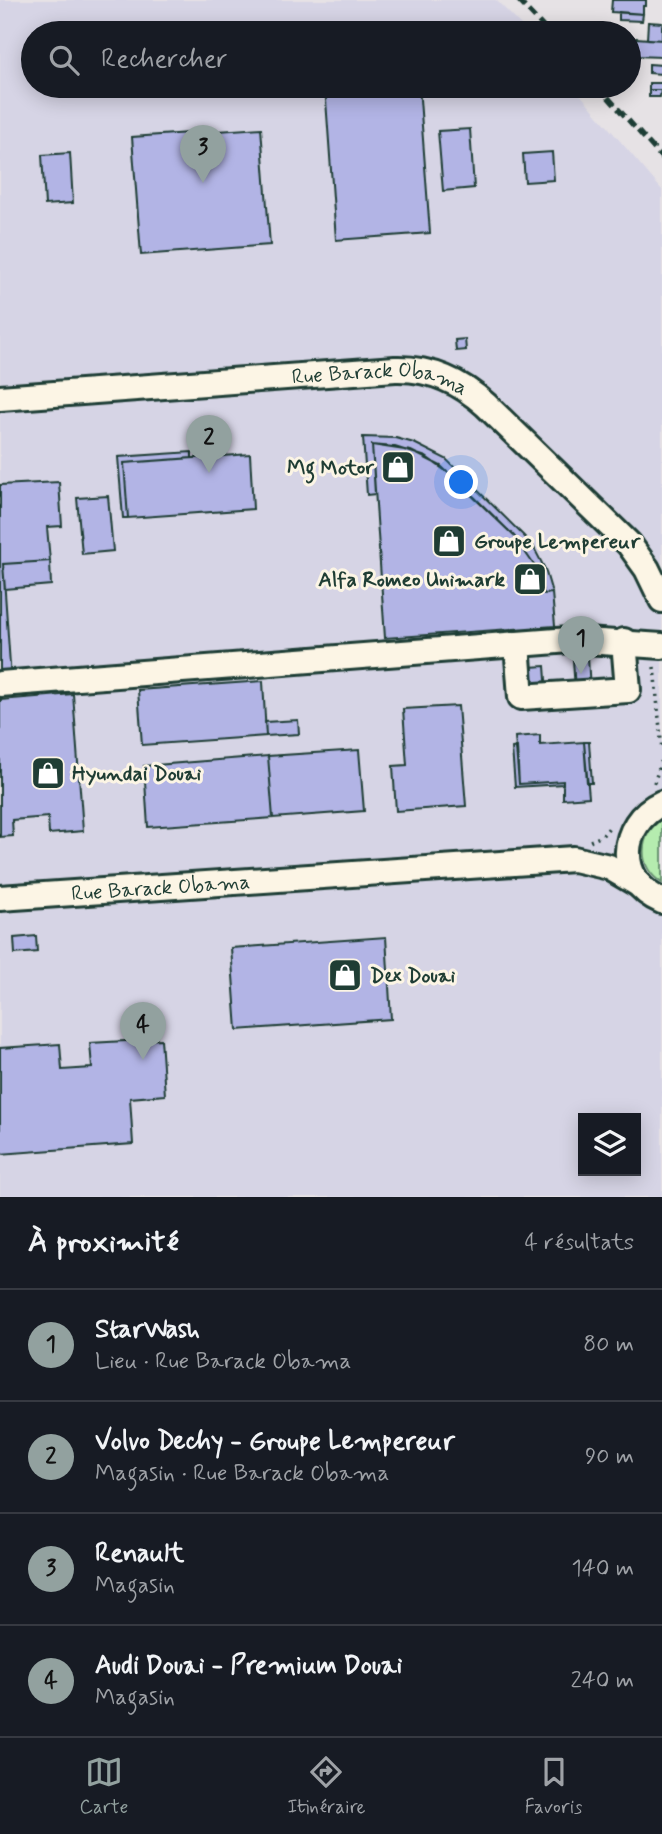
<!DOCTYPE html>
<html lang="fr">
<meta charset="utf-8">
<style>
body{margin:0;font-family:Mynerve,sans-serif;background:#20242c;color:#f1f3f6}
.controls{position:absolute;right:21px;bottom:21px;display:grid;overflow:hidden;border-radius:0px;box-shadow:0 4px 18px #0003}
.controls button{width:63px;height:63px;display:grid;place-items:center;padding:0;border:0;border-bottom:2px solid #363941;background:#171b24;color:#f1f3f6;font:35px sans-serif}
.you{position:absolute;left:462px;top:483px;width:24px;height:24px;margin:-18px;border:5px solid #fff;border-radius:50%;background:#1a73e8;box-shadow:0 0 0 10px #1a73e833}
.badge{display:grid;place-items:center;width:46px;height:46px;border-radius:50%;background:#92a19f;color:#111;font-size:23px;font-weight:700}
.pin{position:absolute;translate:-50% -58px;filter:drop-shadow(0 2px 4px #0008)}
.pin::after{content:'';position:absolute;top:37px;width:24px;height:21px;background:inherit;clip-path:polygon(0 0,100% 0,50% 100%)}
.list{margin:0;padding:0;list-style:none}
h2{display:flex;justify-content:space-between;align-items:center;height:91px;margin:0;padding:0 28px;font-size:30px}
h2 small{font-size:23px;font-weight:400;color:#9ea1a6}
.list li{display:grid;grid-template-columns:46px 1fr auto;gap:21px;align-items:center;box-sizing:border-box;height:112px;padding:0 28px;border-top:2px solid #363941}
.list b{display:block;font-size:26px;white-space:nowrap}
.list p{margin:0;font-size:23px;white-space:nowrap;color:#9ea1a6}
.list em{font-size:23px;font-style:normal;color:#9ea1a6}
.icon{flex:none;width:38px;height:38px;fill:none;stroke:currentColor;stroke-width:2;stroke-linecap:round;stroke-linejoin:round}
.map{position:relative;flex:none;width:662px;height:1197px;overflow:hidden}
.search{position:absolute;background:#171b24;box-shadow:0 4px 18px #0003;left:21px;right:21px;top:21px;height:77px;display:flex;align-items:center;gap:18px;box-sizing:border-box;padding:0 24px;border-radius:38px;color:#9ea1a6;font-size:26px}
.sheet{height:539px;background:#171b24}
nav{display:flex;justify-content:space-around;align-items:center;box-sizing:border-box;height:98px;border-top:2px solid #363941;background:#171b24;font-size:19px;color:#9ea1a6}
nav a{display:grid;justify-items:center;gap:4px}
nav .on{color:#92a19f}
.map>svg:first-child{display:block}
.built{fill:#d6d4e5;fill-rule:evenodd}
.green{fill:#b5ecaf;stroke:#6a9472;stroke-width:2}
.building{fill:#b2b4e5;stroke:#1f3d34;stroke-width:2}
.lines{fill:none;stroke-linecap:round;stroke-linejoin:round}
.minor-casing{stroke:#1f3d34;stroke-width:30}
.path{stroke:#1f3d34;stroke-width:3.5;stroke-dasharray:2 5;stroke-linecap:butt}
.minor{stroke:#fcf5e5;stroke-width:24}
.rail{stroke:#1f3d34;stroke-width:5;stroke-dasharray:10 5;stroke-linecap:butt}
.labels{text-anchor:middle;stroke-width:6;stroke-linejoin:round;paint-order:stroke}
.street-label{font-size:21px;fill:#1f3d34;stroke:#fcf5e5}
.poi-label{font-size:21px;font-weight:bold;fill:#1f3d34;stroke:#fcf5e5;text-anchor:start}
</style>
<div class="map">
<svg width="662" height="1197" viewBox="0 0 662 1197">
<rect width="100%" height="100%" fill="#e6e2e5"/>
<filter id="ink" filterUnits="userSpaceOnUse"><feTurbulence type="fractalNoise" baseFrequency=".0143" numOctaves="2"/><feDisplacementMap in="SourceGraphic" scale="14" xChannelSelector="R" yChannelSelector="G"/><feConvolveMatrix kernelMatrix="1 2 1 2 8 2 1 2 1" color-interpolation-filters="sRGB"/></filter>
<g filter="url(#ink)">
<!-- built -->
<path class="built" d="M0 0H496L529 33H33V86H573L662 190V1197H0ZM583 1118H636V1171H583Z"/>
<!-- green -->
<path class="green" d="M662 819V883C637 867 638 835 662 819Z"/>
<!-- building -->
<path class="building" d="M612 0H646V6H643V14L611 12Z
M619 12 643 14 642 21 619 20Z
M648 22 662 23V40L647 39Z
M415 24V33H321V31Z
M636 38 662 40V57L635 56Z
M649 64 662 65V74L649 73Z
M649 83H662V90H649Z
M325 86H419L430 233 336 240Z
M649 90H661L660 97H649Z
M261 128 270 245 141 255 132 137Z
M470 129 474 188 443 191 438 131Z
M552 152 554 180 525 182 523 154Z
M70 153 73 203 45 205 42 155Z
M465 339 466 350 456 351 455 340Z
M363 437 396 438 414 443 446 459 532 544 545 569 552 593 544 594 534 565 514 536 454 477 426 457 395 447 372 445 375 494 367 495Z
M372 445 411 451 441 466 514 536 534 565 544 594 552 593 555 626 385 638Z
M192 452V458L124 463 128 518H123L118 457Z
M250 454 253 509 128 518 124 463Z
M59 482 62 526 47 527 50 561 3 564 11 679 0 680V485Z
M108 496 113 551 82 554 77 498Z
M50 561 51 585 5 589 3 564Z
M588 657 590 690 575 691 573 659Z
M545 666 548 706 532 707 529 667Z
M263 681 266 736 142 745 138 690Z
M73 694 83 831 49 834 48 817 12 820 13 836 0 837V700Z
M458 706 466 806 396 811 393 766 407 765 403 709Z
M298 720 299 734 266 736 265 722Z
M540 735V745L584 742 589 797 563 799V781L519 784 515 737Z
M584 742H589L592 783H587Z
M517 747 519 784 563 781V784L515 787 512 748Z
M359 750 364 811 273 818 268 756Z
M268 756 273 818 148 827 144 766Z
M36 936 37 952 15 954 14 938Z
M386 937 391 1019 237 1030 231 948Z
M161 1039 165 1095 130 1098 133 1144 0 1154V1048L60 1044 62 1070 92 1068 90 1043Z"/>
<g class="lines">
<!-- minor casing -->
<g class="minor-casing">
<g id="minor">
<path id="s1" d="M0 398 395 369C430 368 461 382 486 405L629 544 647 569 662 600"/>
<path d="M517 644 521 697 628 690 624 641"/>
<path d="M0 684 570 640 662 646"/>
<path d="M662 803C618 823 615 882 662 901"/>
<path id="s2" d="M0 898 574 859 609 867 638 884"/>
</g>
</g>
<!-- path -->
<path class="path" d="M654 667 662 750
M654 783 662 759
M590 841 602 836 611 825"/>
<!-- minor -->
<use href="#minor" class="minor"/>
<!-- rail -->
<path class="rail" d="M518 0 549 33
M598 86 662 158"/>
</g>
</g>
<!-- icons -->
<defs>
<g id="shop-square" transform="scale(1.75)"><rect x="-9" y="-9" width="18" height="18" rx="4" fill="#1f3d34" stroke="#fcf5e5"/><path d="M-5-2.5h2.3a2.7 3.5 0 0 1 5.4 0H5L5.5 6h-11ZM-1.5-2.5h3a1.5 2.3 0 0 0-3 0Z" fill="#fff"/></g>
</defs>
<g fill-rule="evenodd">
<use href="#shop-square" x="398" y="467"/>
<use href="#shop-square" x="449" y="541"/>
<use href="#shop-square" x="530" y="579"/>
<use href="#shop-square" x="48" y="773"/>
<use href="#shop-square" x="345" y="975"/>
</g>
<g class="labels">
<!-- street labels -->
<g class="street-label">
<text dy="7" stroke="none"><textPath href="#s1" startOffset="382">Rue Barack Obama</textPath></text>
<text dy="7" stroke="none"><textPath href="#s2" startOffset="161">Rue Barack Obama</textPath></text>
</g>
<!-- poi labels -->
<g class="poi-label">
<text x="374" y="474" text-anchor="end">Mg Motor</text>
<text x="474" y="548">Groupe Lempereur</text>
<text x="505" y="586" text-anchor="end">Alfa Romeo Unimark</text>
<text x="72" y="780">Hyundai Douai</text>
<text x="370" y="982">Dex Douai</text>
</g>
</g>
</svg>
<div class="controls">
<button><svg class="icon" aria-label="layers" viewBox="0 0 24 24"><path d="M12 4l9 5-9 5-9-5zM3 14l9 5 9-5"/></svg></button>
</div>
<div class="you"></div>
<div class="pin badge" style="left:581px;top:674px">1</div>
<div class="pin badge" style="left:209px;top:473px">2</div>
<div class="pin badge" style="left:203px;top:183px">3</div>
<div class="pin badge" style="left:143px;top:1060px">4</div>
<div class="search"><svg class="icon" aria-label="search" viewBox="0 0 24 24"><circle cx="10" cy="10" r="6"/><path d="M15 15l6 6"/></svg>Rechercher</div>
</div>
<section class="sheet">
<h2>À proximité<small>4 résultats</small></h2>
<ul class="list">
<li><span class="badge">1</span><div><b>StarWash</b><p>Lieu · Rue Barack Obama</p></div><em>80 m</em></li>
<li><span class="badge">2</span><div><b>Volvo Dechy - Groupe Lempereur</b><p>Magasin · Rue Barack Obama</p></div><em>90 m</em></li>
<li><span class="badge">3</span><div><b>Renault</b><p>Magasin</p></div><em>140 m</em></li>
<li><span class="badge">4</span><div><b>Audi Douai - Premium Douai</b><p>Magasin</p></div><em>240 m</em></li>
</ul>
</section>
<nav>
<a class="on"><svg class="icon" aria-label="map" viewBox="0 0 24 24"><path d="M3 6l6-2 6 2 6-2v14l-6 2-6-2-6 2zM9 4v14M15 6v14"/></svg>Carte</a>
<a><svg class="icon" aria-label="directions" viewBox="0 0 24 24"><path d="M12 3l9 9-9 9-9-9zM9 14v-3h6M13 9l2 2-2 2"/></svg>Itinéraire</a>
<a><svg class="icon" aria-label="saved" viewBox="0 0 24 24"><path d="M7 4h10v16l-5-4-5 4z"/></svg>Favoris</a>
</nav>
